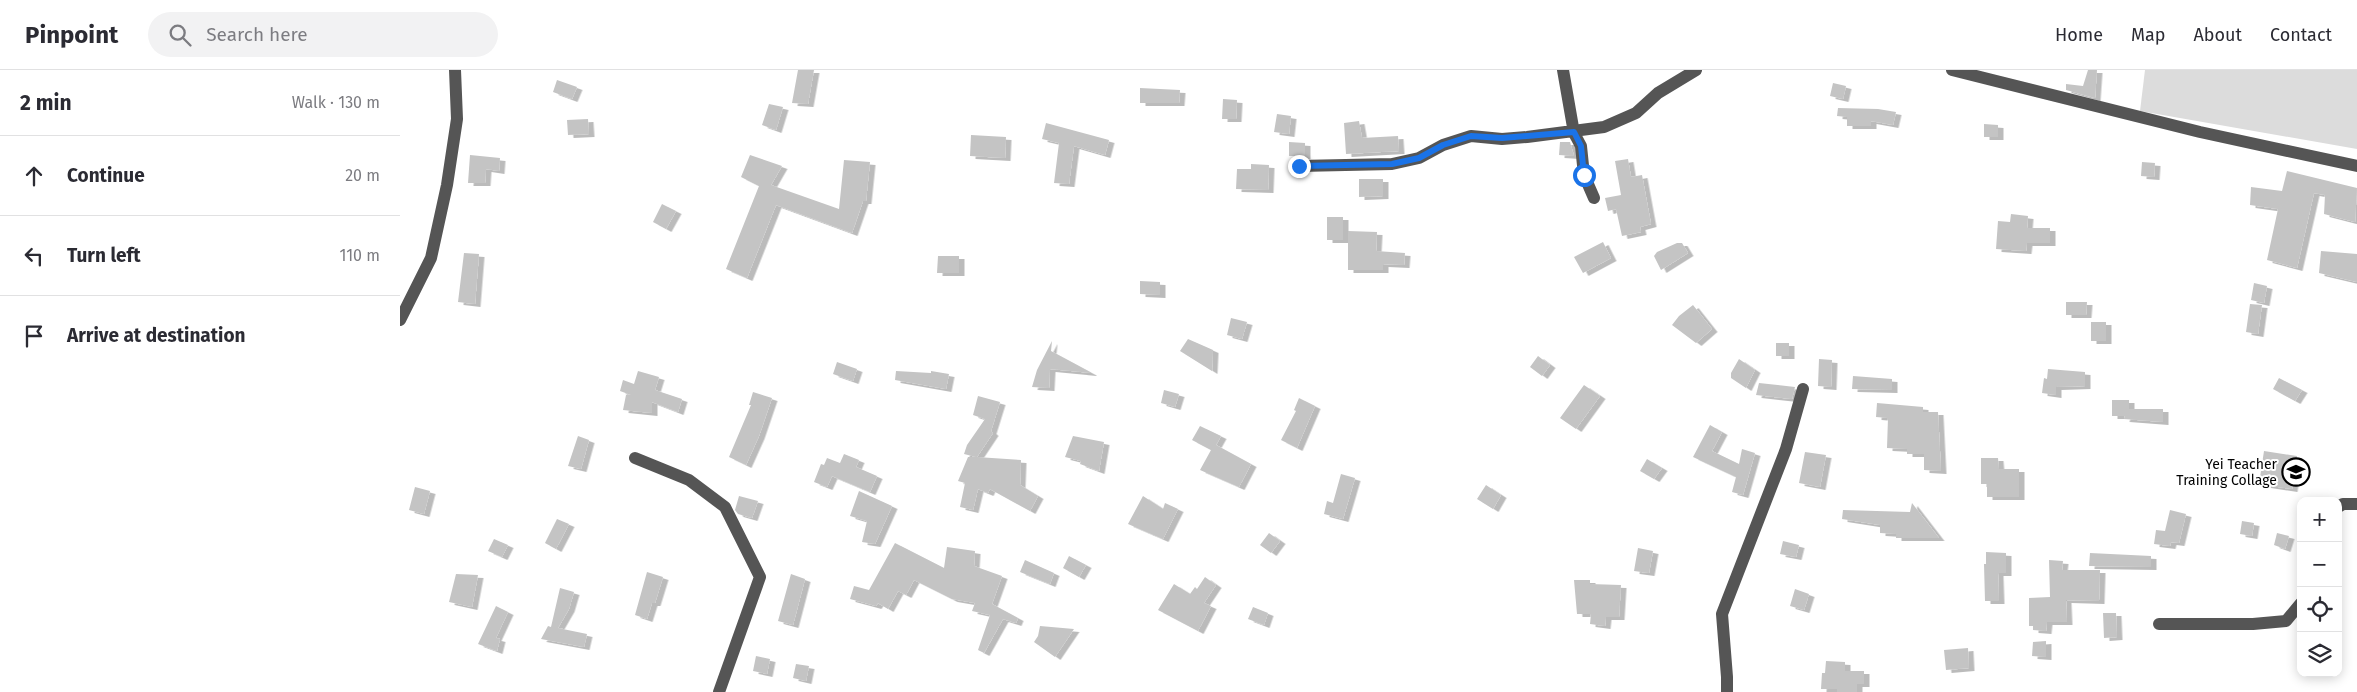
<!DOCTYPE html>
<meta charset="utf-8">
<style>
body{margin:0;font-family:"Fira Sans",sans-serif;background:#f2f2f3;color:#2b2b33}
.controls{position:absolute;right:15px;bottom:15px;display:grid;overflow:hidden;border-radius:10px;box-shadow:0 2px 12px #0003}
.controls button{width:45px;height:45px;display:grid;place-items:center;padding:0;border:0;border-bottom:1px solid #e1e1e2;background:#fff;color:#2b2b33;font:25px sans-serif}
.stop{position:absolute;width:15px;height:15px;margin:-11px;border:4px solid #1a73e8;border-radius:50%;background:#fff}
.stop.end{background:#1a73e8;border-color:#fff;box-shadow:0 1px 5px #0008}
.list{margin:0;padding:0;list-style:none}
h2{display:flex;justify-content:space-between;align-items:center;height:65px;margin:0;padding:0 20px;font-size:21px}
h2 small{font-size:16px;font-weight:400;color:#7c7c81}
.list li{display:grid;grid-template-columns:32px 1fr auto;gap:15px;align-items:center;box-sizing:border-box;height:80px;padding:0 20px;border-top:1px solid #e1e1e2}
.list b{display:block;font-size:19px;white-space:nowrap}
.list em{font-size:16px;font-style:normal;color:#7c7c81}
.icon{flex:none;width:28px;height:28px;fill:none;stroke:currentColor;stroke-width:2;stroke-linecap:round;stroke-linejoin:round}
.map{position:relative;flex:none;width:1957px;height:622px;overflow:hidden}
header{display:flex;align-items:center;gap:30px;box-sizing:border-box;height:70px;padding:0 25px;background:#fff;border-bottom:1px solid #e1e1e2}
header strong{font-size:24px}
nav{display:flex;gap:28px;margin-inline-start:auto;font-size:18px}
.search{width:350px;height:45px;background:#f2f2f3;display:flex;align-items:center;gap:12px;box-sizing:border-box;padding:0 18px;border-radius:28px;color:#7c7c81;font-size:19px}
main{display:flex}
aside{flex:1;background:#fff}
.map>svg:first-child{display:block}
.green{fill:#dcdcdc}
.building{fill:#c4c4c4;filter:url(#shadow)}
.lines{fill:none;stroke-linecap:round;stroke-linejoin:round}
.minor{stroke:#555;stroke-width:12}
.route{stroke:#1a73e8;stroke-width:6}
.labels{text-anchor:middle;stroke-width:4;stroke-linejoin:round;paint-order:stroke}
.poi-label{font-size:14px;fill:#000;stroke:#fff;text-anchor:end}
</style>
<header>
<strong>Pinpoint</strong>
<div class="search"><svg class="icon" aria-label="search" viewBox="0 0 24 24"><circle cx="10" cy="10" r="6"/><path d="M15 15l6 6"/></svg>Search here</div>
<nav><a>Home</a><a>Map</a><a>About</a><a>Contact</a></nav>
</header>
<main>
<aside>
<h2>2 min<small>Walk · 130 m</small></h2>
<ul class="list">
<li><svg class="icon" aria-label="ahead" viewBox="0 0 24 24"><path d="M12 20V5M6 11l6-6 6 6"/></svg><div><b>Continue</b></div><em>20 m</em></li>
<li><svg class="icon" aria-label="left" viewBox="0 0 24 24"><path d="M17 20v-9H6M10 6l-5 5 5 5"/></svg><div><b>Turn left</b></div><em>110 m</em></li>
<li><svg class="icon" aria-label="arrive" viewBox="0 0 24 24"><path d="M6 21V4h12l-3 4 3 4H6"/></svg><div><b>Arrive at destination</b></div></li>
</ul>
</aside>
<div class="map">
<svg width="1957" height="622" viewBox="0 0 1957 622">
<defs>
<filter id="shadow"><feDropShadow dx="5.5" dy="3" stdDeviation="0" flood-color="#0004"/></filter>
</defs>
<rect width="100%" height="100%" fill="#fff"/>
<!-- green -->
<path class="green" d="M1745 0H1957V79L1740 41Z"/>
<!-- building -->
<path class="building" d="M398 0H414L408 34 392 33Z
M1688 0H1697L1695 28 1666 20V14L1683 16Z
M157 10 177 17 172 29 153 22Z
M1433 13 1446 16 1443 29 1430 26Z
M740 18 780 20 779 33H740Z
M823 29 837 30 836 49H822Z
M369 34 383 37 376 60 362 55Z
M1438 38 1478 39 1496 42 1493 55 1471 51V56H1447V47L1437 46Z
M877 44 891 46 889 64 874 62Z
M188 49 189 64 168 65 167 50Z
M959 51 962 68 998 66 999 81 946 84 944 53Z
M646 53 709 70 705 85 674 76 669 114 654 113 659 73 642 69Z
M1584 54 1598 55V67H1584Z
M571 65 606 67 605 88 570 86Z
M889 72 905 73V86H889Z
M1160 72H1170L1174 86 1159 85Z
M70 85 100 88 99 101 86 99 85 113H68Z
M350 85 382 96 371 115 439 139 444 90 470 92 466 131H463L452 163 376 135 347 208 326 199 359 116 341 107Z
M1228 89 1231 107 1242 105 1251 154 1240 157 1241 162 1222 166 1216 139 1208 141 1205 128 1221 125 1215 91Z
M1742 92 1755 93 1754 107 1741 106Z
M851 94 869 95 868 120 836 119 837 99H851Z
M1887 101 1957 118 1955 152 1924 144 1925 125 1914 123 1897 198 1867 190 1878 139 1850 135 1851 117 1882 121Z
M959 109H983V126L959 127Z
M262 134 276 141 266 159 253 152Z
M1611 144 1628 146 1627 158H1650V173H1627L1626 181 1596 179 1598 151 1610 152Z
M927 147H943V170H927Z
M948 161 977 162 976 181 1005 183 1004 195 983 194V200H948Z
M1203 172 1211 188 1183 203 1174 187Z
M1277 173H1282L1288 183 1261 200 1254 186 1257 182Z
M1921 181 1957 184V212L1919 203Z
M64 183 79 184 75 234 58 232Z
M538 186H559V203H537Z
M740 211 760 212V225L740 224Z
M1854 213 1867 216 1864 233 1851 230Z
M1666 232H1687L1686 245H1666Z
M1850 234 1862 235 1858 264 1846 262Z
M1293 235 1312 259 1296 273 1272 255 1279 246Z
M831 248 847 252 842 269 827 265Z
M1691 252H1706V271H1691Z
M788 269 813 280 812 301 780 281Z
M652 271 651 281 692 303 650 299 649 318 632 317 637 300Z
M1376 273H1389V286H1376Z
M1138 286 1150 295 1142 306 1130 297Z
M1339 289 1355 300 1346 318 1331 308V303Z
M1419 289 1432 290 1431 317 1418 316Z
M437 292 457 299 453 311 433 304Z
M1648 299 1685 302V316L1656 317V325L1642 323 1644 308 1647 309Z
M238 301 259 307 255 320 282 329 278 342 252 332V343L223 340 226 325H231L220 321 223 310 234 314Z
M496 301 531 303V301L549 304 546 319 495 310Z
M1453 306 1492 309V320L1452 319Z
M1879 308 1902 320 1895 331 1873 319Z
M1359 313 1395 317 1392 329 1356 325Z
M1184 315 1200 326 1176 359 1160 348Z
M764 320 779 324 775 337 761 333Z
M353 322 372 328 359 366 346 395 329 387 351 335H349Z
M578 326 600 332 591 361 593 363 577 387 621 390 620 415 638 426 630 441 590 419 588 423 578 419 573 440 560 437 565 413 558 411 568 387H576L564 384 567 375 585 349 573 345Z
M899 328 915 336 897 378 881 370 896 341 894 340Z
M1712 330H1729V339H1763V352L1724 349 1725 346H1712Z
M1477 333 1523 337V342H1538L1541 401 1524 400V384H1507V379L1487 378 1488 348 1476 347Z
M1310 355 1322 362 1312 381 1339 394 1342 379 1355 383 1343 425 1332 422 1336 407 1293 387Z
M800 356 821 366 816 375 851 394 839 417 800 400 811 380 792 370Z
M178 366 189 370 181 399 168 396Z
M673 366 704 372 699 401 680 394 681 391 665 387Z
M1864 381 1897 386 1892 419 1859 414Z
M1405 382 1426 385 1420 417 1399 413Z
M444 384 459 390 456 397 477 406 470 422 432 406 427 417 414 412 421 394 424 395 427 388 440 393Z
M1581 388H1598L1599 399H1619V427H1587V414H1581Z
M1247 389 1262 398 1254 409 1240 401Z
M941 404 955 408 943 449 924 444 927 431 933 433Z
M1086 415 1101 425 1093 439 1077 429Z
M15 417 30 421 24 444 9 440Z
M459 421 492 436 475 474 462 472 467 451 450 446Z
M339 426 358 431 352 448 338 444 335 440Z
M743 426 763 439 765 433 778 439 763 469 728 454Z
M1512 433 1539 468H1496V464L1480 463V455L1442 449 1443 440 1510 442Z
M1770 440 1786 444 1779 473 1771 472 1770 476 1754 474 1756 460 1765 461Z
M157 449 169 454 156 479 145 473Z
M1842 451 1854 453 1852 466 1840 464Z
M869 463 880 471 871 483 860 475Z
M1877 463 1889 466 1885 479 1874 475Z
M94 469 108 475 102 487 88 481Z
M1383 471 1399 475 1396 487 1380 484Z
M495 473 544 498 547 477 575 481 574 496 602 506 592 534 618 548 616 553 603 549 584 583 578 580 590 545 572 541 575 533 552 529 514 510 506 525 498 521 488 539 478 533 476 536 450 529 454 516 469 520Z
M1238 478 1253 481 1249 503 1234 501Z
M1586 482 1606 483V503H1598L1599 531H1585L1584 494H1586Z
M1690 483 1751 486V497L1689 496Z
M669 486 686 495 679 507 663 498Z
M625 490 654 503 650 514 620 502Z
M1649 490 1663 491 1662 500H1700L1699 531 1666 530 1667 552H1647L1646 561 1633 560V556H1629V528L1650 527Z
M247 502 263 507 255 533H252L247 549 235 545Z
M56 504 78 505 72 537 49 532Z
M391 504 405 509 393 555 378 551Z
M805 507 816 515 804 533 811 536 798 561 758 540 774 514 790 524 795 517 797 519Z
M1174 510H1190V514L1221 515 1219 547H1206L1205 556 1190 554 1191 544H1177Z
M160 518 174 522 169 539 158 558 187 564 184 577 141 569 148 556 151 557Z
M1395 519 1409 524 1404 540 1390 536Z
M96 536 108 542 96 568 100 569 97 581 78 574Z
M853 537 868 543 864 555 848 549Z
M1703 543H1716L1717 567 1704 568Z
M640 556 674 559 655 587 634 572 638 566Z
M1646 571V587L1632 586 1633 572Z
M1568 578 1569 598 1546 600 1544 580Z
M356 586 370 589 367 604 353 601Z
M1426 591 1445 592V601H1464V614H1457V622H1437V619H1421L1422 603H1425Z
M396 594 409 596 406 611 393 608Z"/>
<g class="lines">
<!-- minor -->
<path class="minor" d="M1163 0 1174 63 1181 76 1184 105 1194 128
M1552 0 1800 62 1957 96
M899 96 992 94 1019 88 1043 75 1071 66 1102 69 1127 67 1204 57 1236 43 1258 23 1296 0
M0 250 31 188 47 115 57 49 55 0
M235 388 289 410 325 437 360 507 319 622
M1938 437 1943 434H1957
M1759 554H1853L1886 551 1901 533
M1327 622V607L1322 544 1386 379 1403 319"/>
</g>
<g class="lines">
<!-- route -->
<path class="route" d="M899 96 992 94 1019 88 1043 75 1071 66 1102 68 1174 62 1181 76 1184 105"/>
</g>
<!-- icons -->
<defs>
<g id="university-ring" transform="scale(1.4375)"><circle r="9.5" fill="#fff" stroke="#000" stroke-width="1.5"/><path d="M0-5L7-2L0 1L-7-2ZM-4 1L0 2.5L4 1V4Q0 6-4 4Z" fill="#000"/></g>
</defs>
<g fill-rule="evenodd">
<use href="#university-ring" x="1896" y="402"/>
</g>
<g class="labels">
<!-- poi labels -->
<g class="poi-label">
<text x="1877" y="399">Yei Teacher<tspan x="1877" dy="16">Training Collage</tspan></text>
</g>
</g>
</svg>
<div class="controls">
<button>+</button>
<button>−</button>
<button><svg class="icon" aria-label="locate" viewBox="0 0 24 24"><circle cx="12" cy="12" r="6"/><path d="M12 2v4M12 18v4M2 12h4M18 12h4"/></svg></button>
<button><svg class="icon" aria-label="layers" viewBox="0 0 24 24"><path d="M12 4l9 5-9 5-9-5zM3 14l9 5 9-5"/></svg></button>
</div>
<div class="stop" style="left:1184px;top:105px"></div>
<div class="stop end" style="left:899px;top:96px"></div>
</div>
</main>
